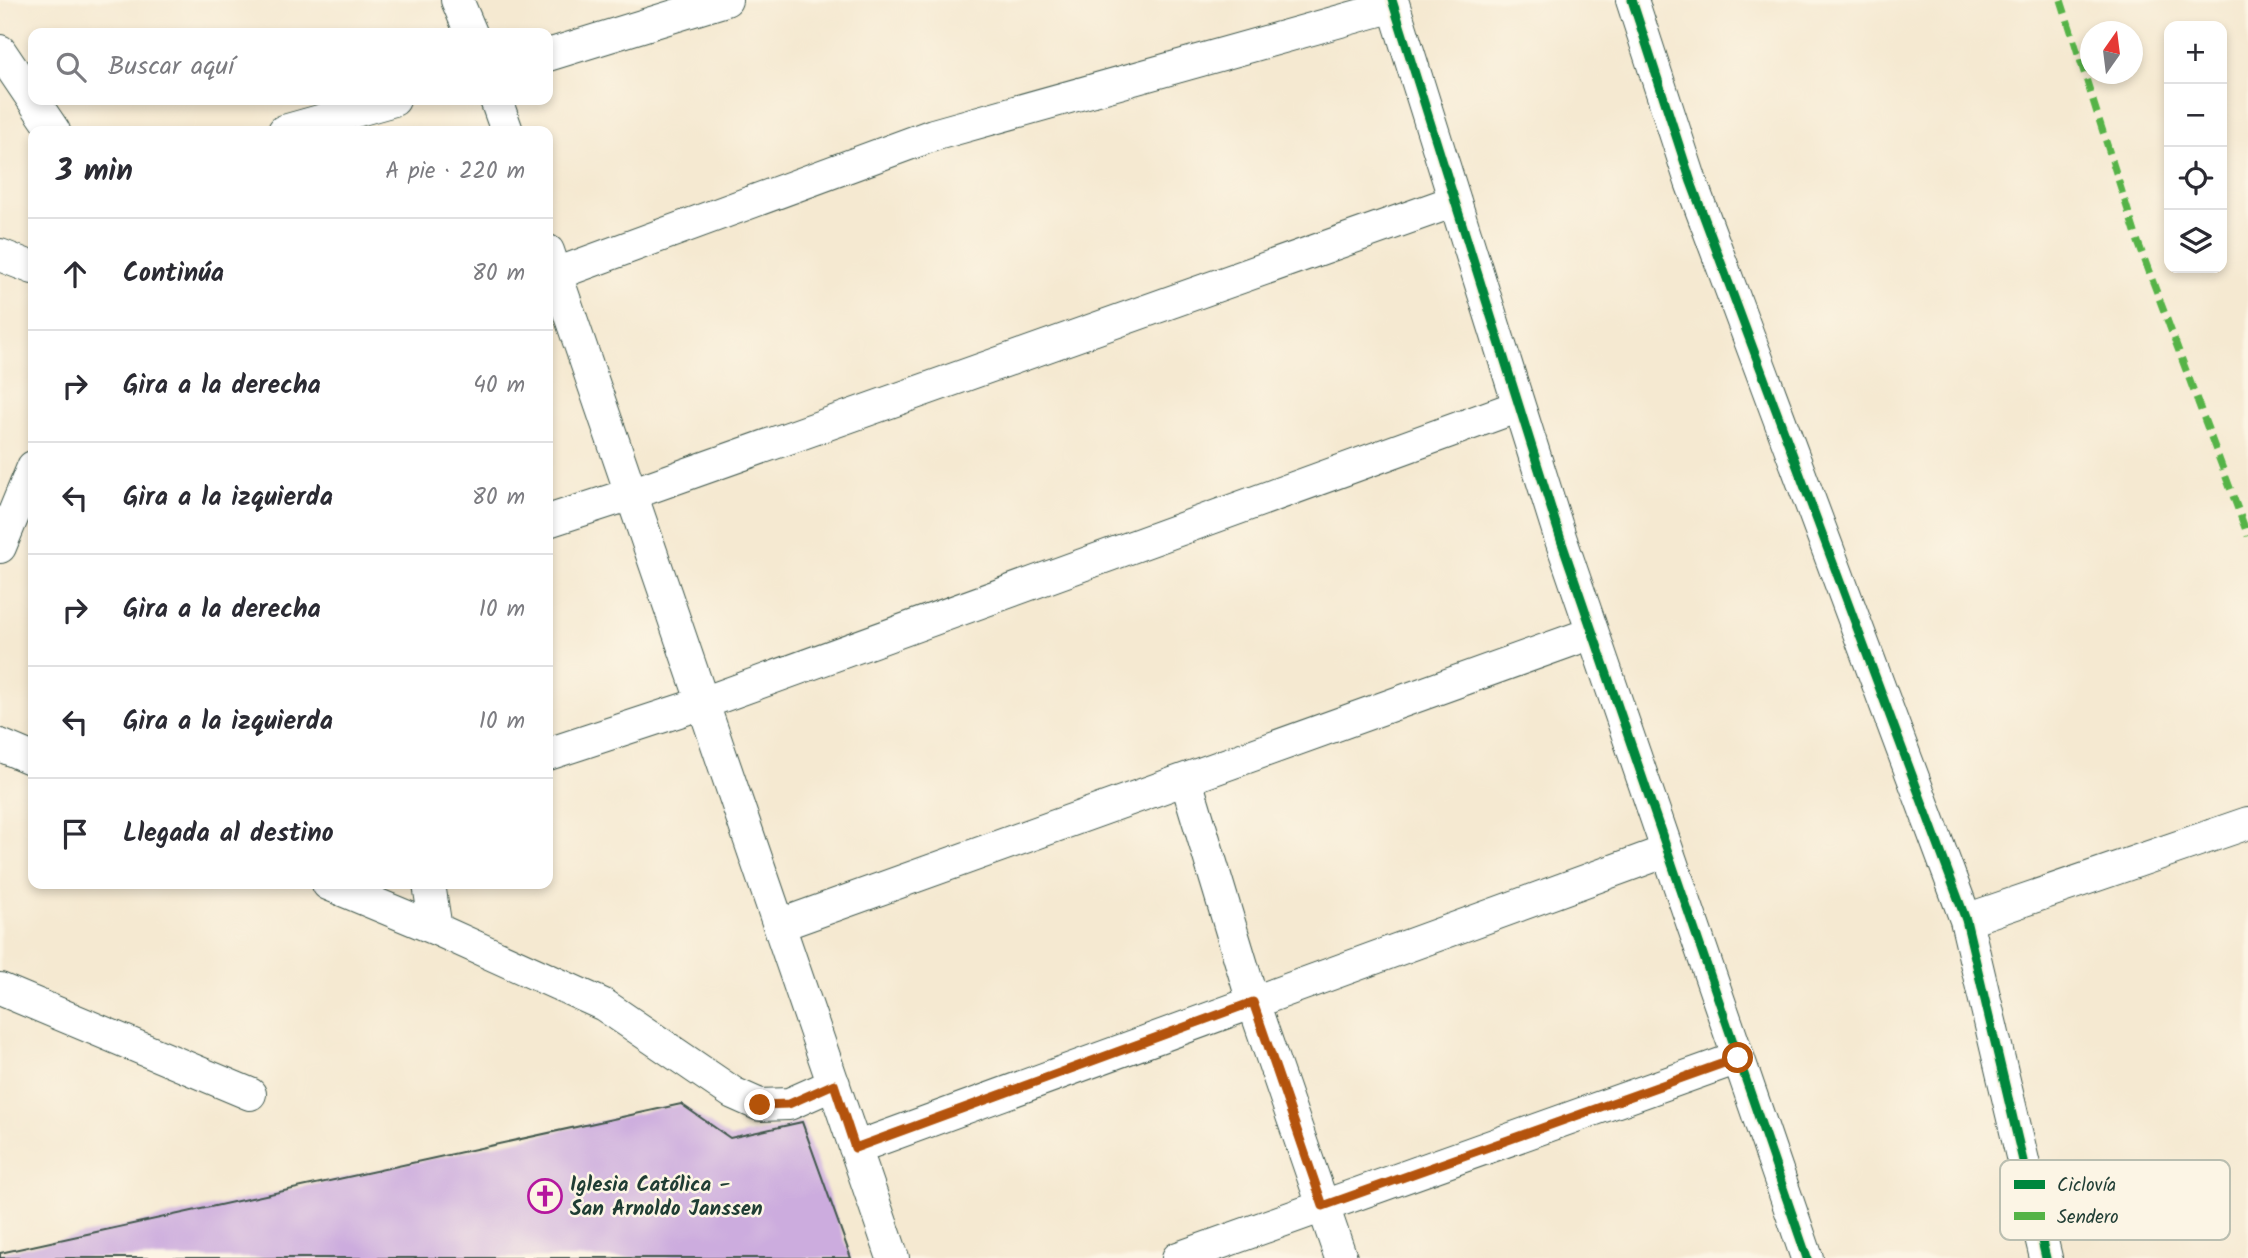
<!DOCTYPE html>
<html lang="es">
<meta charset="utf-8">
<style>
body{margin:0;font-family:Kalam,sans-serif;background:#f7f7f7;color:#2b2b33}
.controls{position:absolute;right:21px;top:21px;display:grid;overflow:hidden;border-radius:14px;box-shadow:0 4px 10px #0003}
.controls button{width:63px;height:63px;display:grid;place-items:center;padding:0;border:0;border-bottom:2px solid #e1e1e2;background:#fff;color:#2b2b33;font:35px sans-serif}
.compass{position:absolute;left:2080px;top:21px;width:63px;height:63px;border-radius:50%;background:#fff;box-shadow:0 4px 10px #0003;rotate:14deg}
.stop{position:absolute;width:21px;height:21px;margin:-16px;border:5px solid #b45309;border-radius:50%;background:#fff}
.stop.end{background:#b45309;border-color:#fff;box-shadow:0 2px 7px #0008}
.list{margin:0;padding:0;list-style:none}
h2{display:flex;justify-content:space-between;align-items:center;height:91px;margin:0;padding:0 28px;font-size:30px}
h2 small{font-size:23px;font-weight:400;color:#7c7c81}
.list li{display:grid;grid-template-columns:46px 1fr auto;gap:21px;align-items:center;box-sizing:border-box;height:112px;padding:0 28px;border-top:2px solid #e1e1e2}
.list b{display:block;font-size:26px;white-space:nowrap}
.list em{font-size:23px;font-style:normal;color:#7c7c81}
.icon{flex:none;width:38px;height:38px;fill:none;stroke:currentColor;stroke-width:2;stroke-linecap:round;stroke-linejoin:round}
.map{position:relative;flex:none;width:2248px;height:1258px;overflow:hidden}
.search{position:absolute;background:#fff;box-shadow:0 4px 10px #0003;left:28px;top:28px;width:525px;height:77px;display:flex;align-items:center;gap:18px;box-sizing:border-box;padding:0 24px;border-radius:14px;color:#7c7c81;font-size:26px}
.panel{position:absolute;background:#fff;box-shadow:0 4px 10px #0003;left:28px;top:126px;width:525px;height:763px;border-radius:14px}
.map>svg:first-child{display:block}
.building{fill:#ccacde}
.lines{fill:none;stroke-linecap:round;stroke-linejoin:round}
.minor-casing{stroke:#3f574c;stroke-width:34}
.minor{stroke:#fff;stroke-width:32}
.quiet{stroke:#55b346;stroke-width:7;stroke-dasharray:14 7;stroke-linecap:butt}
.cycleway-casing{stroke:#fcf5e5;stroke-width:13}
.cycleway{stroke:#00873e;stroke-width:9}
.route{stroke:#b45309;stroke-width:9}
.labels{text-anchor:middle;stroke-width:5;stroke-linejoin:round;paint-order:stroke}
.poi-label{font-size:21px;font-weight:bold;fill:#1f3d34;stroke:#fcf5e5;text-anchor:start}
.key{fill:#fcf5e5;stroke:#babeb0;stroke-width:2}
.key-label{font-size:19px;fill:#1f3d34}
</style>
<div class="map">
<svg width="2248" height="1258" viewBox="0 0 2248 1258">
<rect width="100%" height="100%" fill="#fcf5e5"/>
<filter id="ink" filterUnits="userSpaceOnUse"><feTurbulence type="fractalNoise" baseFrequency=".0143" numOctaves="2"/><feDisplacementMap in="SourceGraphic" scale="14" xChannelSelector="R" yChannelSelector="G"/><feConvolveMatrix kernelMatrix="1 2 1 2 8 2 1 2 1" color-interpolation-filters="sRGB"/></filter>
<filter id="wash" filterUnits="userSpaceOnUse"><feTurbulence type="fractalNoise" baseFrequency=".00686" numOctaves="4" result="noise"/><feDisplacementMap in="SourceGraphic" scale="28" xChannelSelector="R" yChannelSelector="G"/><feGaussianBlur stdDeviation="1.57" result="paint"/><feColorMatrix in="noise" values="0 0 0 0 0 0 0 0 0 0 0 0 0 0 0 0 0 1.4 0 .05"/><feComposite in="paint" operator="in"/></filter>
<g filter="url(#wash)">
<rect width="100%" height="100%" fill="#f5e9d1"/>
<g id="blocks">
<!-- building -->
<path class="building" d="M681 1104 730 1138 802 1122 851 1258H0V1253Z"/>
</g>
</g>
<g filter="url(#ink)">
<use href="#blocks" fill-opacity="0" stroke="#3f574c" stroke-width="2"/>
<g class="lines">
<!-- minor casing -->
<g class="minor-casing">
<path id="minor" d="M457 0 471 33
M1392 0 1561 540 1807 1258
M1632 0 1691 182 1966 920 2046 1258
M0 51 54 131
M548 55 726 0
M496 100 507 131
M284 131 394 100
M548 251 893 1258
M0 255 33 268
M548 277 933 135 1394 6
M548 521 631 494 1455 201
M0 547 33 467
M0 745 33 759
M548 754 703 703 1519 406
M1186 780 1253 1002 1341 1258
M328 884 436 929 604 1005 733 1093 760 1105 789 1104 834 1084
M429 884 436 929
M1966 920 2248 823
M780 925 1592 633
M0 989 250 1094
M855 1148 1667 851
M1178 1258 1738 1058"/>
</g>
<!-- minor -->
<use href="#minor" class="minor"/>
<!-- quiet -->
<path class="quiet" d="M2061 0 2138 242 2248 536"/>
<!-- cycleway casing -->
<g class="cycleway-casing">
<path id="cycleway" d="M1392 0 1561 540 1807 1258
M1632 0 1691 182 1966 920 2046 1258"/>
</g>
<!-- cycleway -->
<use href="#cycleway" class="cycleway"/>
</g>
</g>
<g class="lines" filter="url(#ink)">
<!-- route -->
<path class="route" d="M760 1105 789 1104 834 1084 855 1148 1253 1002 1323 1206 1738 1058"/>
</g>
<!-- icons -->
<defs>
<g id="church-ring" transform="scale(1.75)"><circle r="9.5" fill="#fcf5e5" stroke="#b5179e" stroke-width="1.5"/><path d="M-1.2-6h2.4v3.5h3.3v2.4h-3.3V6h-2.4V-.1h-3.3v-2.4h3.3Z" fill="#b5179e"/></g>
</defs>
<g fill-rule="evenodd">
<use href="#church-ring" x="545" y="1196"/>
</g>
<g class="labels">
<!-- poi labels -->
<g class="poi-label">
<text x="570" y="1191">Iglesia Católica -<tspan x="570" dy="24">San Arnoldo Janssen</tspan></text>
</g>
</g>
<!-- legend -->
<rect x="2000" y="1160" width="230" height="80" rx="10" class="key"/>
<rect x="2014" y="1180" width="31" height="9" fill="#00873e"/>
<rect x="2014" y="1212" width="31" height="8" fill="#55b346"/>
<g class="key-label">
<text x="2057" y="1191">Ciclovía</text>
<text x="2057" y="1223">Sendero</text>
</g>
</svg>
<div class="controls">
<button>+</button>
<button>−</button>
<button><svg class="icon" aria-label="locate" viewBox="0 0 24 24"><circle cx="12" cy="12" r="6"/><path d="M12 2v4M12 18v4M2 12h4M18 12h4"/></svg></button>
<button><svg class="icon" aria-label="layers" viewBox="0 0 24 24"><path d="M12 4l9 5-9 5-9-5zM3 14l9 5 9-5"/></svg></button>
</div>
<svg class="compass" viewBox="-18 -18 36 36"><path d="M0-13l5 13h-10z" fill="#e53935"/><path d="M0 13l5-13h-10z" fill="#7c7c81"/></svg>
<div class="stop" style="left:1738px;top:1058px"></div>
<div class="stop end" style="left:760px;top:1105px"></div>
<div class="search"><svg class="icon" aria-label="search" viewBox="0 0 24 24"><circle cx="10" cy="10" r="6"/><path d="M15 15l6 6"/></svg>Buscar aquí</div>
<section class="panel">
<h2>3 min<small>A pie · 220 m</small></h2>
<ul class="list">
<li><svg class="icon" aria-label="ahead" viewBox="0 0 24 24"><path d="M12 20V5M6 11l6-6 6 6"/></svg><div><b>Continúa</b></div><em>80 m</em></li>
<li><svg class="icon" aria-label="right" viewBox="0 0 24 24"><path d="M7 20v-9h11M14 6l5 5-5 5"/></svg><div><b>Gira a la derecha</b></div><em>40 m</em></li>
<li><svg class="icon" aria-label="left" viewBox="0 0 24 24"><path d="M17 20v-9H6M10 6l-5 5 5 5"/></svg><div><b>Gira a la izquierda</b></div><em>80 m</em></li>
<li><svg class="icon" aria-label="right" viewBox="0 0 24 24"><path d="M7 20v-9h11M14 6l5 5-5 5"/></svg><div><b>Gira a la derecha</b></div><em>10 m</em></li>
<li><svg class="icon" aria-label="left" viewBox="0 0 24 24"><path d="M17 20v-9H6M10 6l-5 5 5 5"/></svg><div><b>Gira a la izquierda</b></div><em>10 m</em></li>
<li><svg class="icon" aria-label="arrive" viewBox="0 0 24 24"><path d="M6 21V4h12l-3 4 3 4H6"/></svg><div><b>Llegada al destino</b></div></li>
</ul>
</section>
</div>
